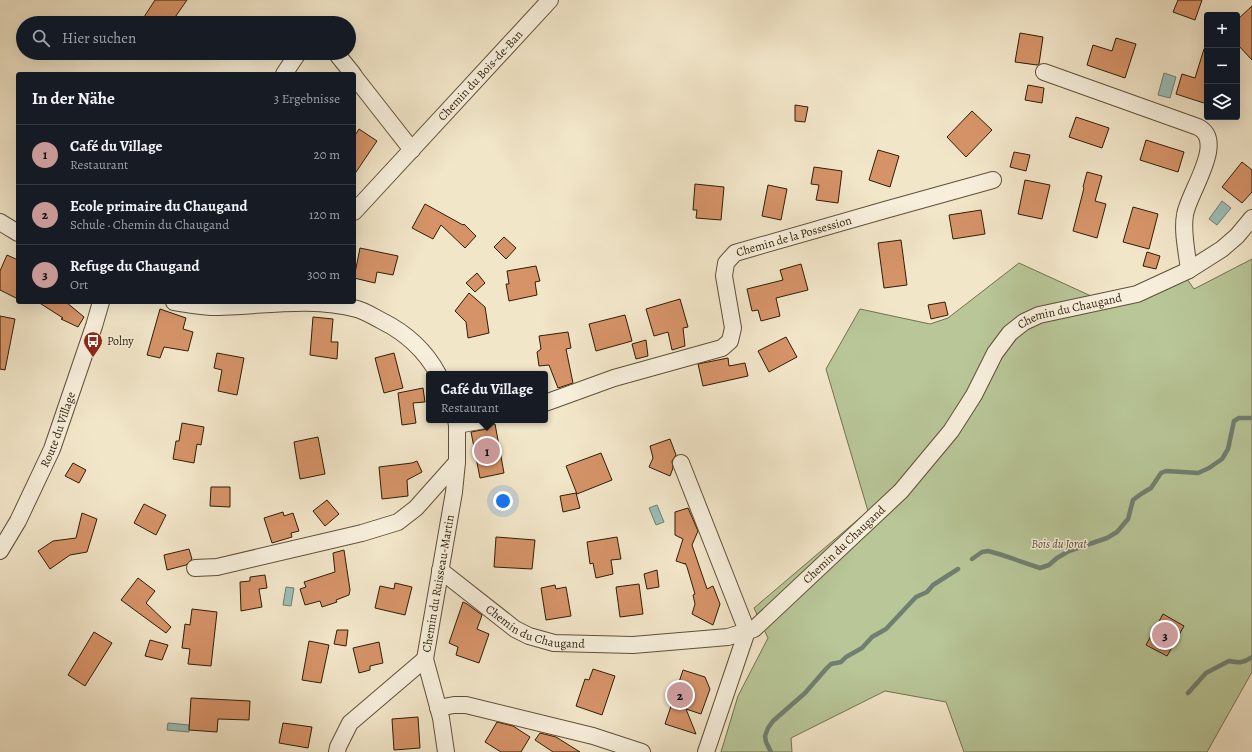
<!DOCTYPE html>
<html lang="de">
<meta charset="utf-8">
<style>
body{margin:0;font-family:Alegreya,serif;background:#20242c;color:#f1f3f6}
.controls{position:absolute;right:12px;top:12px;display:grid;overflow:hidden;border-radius:4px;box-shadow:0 4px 16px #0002}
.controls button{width:36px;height:36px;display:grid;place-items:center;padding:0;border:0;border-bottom:1px solid #363941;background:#171b24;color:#f1f3f6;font:20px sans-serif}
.you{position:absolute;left:503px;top:501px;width:14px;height:14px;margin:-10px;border:3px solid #fff;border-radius:50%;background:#1a73e8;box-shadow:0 0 0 6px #1a73e833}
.badge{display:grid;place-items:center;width:26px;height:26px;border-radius:50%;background:#c59692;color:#111;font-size:13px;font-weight:700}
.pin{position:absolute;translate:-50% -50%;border:2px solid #fff;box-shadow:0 1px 4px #0006}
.popup{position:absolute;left:426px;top:371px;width:122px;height:52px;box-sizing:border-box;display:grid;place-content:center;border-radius:4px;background:#171b24;filter:drop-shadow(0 1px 3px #0005);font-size:13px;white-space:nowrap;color:#9ea1a6}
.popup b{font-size:15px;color:#f1f3f6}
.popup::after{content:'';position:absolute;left:50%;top:100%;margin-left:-8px;border:8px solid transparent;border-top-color:#171b24}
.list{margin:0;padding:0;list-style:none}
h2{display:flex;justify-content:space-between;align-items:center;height:52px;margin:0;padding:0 16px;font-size:17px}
h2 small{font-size:13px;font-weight:400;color:#9ea1a6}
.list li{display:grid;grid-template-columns:26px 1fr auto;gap:12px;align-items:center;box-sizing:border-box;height:60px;padding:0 16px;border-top:1px solid #363941}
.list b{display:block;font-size:15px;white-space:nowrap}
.list p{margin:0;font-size:13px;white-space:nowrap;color:#9ea1a6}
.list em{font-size:13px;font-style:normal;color:#9ea1a6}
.icon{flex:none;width:22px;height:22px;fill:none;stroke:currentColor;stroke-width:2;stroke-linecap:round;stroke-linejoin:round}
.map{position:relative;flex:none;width:1252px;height:752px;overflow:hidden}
.search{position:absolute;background:#171b24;box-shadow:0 4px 16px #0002;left:16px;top:16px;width:340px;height:44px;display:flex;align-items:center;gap:10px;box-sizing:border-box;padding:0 14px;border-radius:22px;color:#9ea1a6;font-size:15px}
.panel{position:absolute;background:#171b24;box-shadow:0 4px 16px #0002;left:16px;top:72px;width:340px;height:232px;border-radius:4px}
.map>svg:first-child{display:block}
.green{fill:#b8c698;stroke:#74724f}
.water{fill:#9bbfb9;stroke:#707f71}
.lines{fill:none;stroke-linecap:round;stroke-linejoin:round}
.stream{stroke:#707f71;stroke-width:4.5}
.building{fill:#d69368;stroke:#2f1e06}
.minor-casing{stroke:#605037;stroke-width:18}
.minor{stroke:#f7efdc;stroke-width:16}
.labels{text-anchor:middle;stroke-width:3;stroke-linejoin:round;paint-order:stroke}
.street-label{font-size:12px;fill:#2f1e06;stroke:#f7efdc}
.poi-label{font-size:12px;fill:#2f1e06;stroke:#f7efdc;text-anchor:start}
.park-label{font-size:12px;font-style:italic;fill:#585032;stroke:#f7efdc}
</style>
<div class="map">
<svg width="1252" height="752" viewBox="0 0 1252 752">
<rect width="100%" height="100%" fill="#f2e6c9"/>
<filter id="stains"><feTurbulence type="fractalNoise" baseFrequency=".005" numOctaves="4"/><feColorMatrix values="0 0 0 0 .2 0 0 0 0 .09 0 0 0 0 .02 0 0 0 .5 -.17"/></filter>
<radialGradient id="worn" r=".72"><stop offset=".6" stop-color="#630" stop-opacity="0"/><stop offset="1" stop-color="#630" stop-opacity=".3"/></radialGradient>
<!-- green -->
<path class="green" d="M1252 259V672L1207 752H964L946 702 885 691 791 738 792 752H721L738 696 768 638 754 608 868 511 826 369 860 309 930 324 948 318 1019 263 1102 301 1180 269 1194 289Z"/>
<!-- water -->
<path class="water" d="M1164 73 1176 77 1170 98 1158 95Z
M1222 201 1231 208 1217 225 1209 219Z
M657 505 664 522 656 525 649 508Z
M286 587 294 588 291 606 283 605Z
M168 723 189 725V732L167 730Z"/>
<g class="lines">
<!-- stream -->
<path class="stream" d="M972 559 982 552 988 551 999 554 1040 568 1049 565 1057 558 1069 551 1107 538 1117 532 1128 519 1133 500 1141 494 1151 488 1161 473 1166 471 1198 473 1209 468 1222 459 1228 449 1234 421 1239 418H1252
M1188 693 1206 673 1229 661C1239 663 1244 663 1252 657
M771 752 766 742 765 736 768 728 773 721 805 693 826 669 831 664 841 662 846 657 862 648 872 637 886 629 916 597 927 592 933 585 958 569"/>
</g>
<!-- building -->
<path class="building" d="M155 0H187L171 23H152L144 17Z
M1178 0H1202L1195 20 1173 12Z
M1252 6V60L1237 44V20Z
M1020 33 1043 37 1039 64 1037 65 1015 62Z
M1116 38 1136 44 1125 78 1087 65 1093 45 1112 51Z
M1204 49 1207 50V104L1176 94 1182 74 1195 78Z
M1028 85 1044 88 1042 103 1025 100Z
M795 105 808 107 805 122 795 121Z
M972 111 992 130 966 157 947 137Z
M1076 117 1109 128 1102 148 1069 137Z
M359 129 377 141 354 175V137Z
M1146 140 1184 152 1178 172 1140 160Z
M878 150 899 156 890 187 869 180Z
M1014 152 1030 155 1026 171 1010 167Z
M1242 162 1252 170V192L1242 203 1222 187Z
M814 167 842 171 838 203 816 200 819 185 811 184Z
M1087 172 1102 176 1095 201 1106 204 1097 238 1073 231 1084 188 1083 187Z
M1025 180 1050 185 1042 219 1018 214Z
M695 184 724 187 721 220 696 218 697 210H693Z
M768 185 787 189 781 220 762 216Z
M425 204 463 225 464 224 476 236 465 248 441 225 433 239 412 228Z
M1133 207 1158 214 1149 249 1123 242Z
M981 210 985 234 953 239 949 215Z
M504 237 516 248 506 259 494 247Z
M901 240 907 285 884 288 878 243Z
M360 248 398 256 393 275 377 272 375 283 354 278Z
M1147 252 1160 256 1156 269 1143 266Z
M7 255 18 260V299L0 290V271Z
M801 264 808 290 776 298 780 316 761 321 758 310 752 311 747 289 783 280 780 270Z
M536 266 540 281 535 282 537 295 509 301 506 284H509L507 271Z
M477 273 485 283 475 292 466 283Z
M469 293 485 307 489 333 468 338 466 322 455 311Z
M680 299 688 327 683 328 685 346 672 350 668 332 654 336 646 309Z
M38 302H66L84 317 78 327 61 319 63 318Z
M945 302 948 315 931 319 928 305Z
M160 309 186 318 183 329 193 332 188 351 164 347 160 358 147 355Z
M625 315 632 341 596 351 589 324Z
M0 316 15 319 5 370 0 369Z
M313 317 333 319 331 342H338L337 359 310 355Z
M568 332 571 348 566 349 573 383 558 388 549 365 539 366 537 352 541 349 539 336Z
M786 337 797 357 769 372 758 351Z
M646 340 648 356 636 359 632 344Z
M217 353 244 358 237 395 218 391 222 370 214 368Z
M394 353 403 388 384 393 375 358Z
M728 358 729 366 745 363 748 376 703 386 698 364Z
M423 388 425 402 413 403 416 423 402 425 398 393Z
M182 423 204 427 201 445 197 444 194 463 173 459 176 441H179Z
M493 424H495L504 473 480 478 471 432 487 429Z
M318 437 325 474 300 479 294 442Z
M670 439 676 455 672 461 673 468 670 476 649 467 653 458 650 446Z
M601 453 612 480 577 494 566 466Z
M417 461 422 472 407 480 408 496 382 499 379 467 412 463Z
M73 463 86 470 79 483 65 476Z
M211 487H230V507L210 506Z
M576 493 580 508 563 512 560 496Z
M327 500 339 514 325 526 313 511Z
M144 504 166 515 156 535 134 523Z
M688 508 698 531 692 545 707 589 713 586 720 604 713 625 692 614 695 604 693 595 695 594 687 567 685 563V564L676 561 683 539 675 535V512Z
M283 512 284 516 293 513 299 531 291 533 292 537 272 543 264 518Z
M82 513 97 519 87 552 70 555 50 569 38 551 53 541 76 538Z
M496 537 535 540 532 569 494 567Z
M617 537 621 559 611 560 613 574 596 578 593 563 590 564 587 542Z
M189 549 192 559 186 565 167 570 164 555Z
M344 550 350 590 349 595 336 600 337 602 322 607 320 601 305 605 300 589 306 587 304 582 335 572 333 553Z
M657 570 659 587 647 589 644 574Z
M265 575 267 588 259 589 262 607 241 611 240 582 250 581V577Z
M138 578 155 591 146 603 171 627 166 633 121 600Z
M395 583 412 587 405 615 375 608 380 586 394 589Z
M639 584 643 614 620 617 616 587Z
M555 585 556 589 566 587 571 616 546 620 541 588Z
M463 602 467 604 482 615 477 629 489 634 479 663 456 655 458 647 449 643Z
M192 609 217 612 211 666 188 664 190 649 182 648 185 624 190 625Z
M1163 614 1184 626 1167 656 1146 645Z
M337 630H348L346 646 334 644Z
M94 632 112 643 85 686 68 675Z
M150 640 168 645 162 660 145 656Z
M309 641 329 645 321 683 302 680Z
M379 642 383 663 370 666V670L359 673 353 648Z
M593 669 615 676 602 715 576 706 585 679 589 680Z
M683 670 705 677 710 689 701 714 686 709 696 734 665 724Z
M191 698 250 701 249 720 218 719 217 732 189 730Z
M418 717 420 748 394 750 392 719Z
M497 722 513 726 530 737 521 752H501L485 742Z
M283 723 312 727 308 748 279 743Z
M540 733 556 737 580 752H553L535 740Z"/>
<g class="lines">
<!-- minor casing -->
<g class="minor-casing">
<g id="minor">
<path d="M336 53 353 74"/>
<path d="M1044 72 1198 127C1227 141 1188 193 1185 215 1182 232 1187 252 1189 270"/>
<path d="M284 74 298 53"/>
<path d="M354 76 412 150"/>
<path id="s1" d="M354 212 550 0"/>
<path d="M0 222 18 233"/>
<path d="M174 302C186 304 199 306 211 307 259 307 309 296 357 309 365 311 374 317 382 321 406 333 425 350 438 374"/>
<path id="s2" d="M545 403 614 378 722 348 730 341 733 328 724 276 726 263 735 253 885 210 993 180"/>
<path d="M457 425 485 420"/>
<path d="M681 463 747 631 706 752"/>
<path id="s3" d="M0 551 18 521 52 449 94 326 101 302"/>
<path d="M195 568 217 567 362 533 398 522 416 508 457 462"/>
<path id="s4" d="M440 570 515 629 529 636 554 643 633 645 728 637 754 629 901 491 951 431 974 395 995 353 1010 333 1024 322 1039 315 1137 294 1189 270 1222 249 1237 236 1252 218"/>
<path d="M438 708 454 705H466L593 736 642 752"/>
<path d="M337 752 338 747 350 723 425 659"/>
<path id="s5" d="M446 752 441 718 425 659 454 492 457 462V425L456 420"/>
</g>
</g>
<!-- minor -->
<use href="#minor" class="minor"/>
</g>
<!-- icons -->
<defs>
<g id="bus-pin" transform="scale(1)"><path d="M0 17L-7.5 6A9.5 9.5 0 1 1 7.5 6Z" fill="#8f2418" stroke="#f7efdc"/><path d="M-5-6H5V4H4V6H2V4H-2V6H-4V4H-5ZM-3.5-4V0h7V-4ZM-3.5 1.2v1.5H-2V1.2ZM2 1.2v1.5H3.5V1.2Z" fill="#fff"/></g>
</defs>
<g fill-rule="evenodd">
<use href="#bus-pin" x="93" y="341"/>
</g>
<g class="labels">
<!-- street labels -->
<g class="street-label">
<text dy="4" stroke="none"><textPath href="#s1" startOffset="186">Chemin du Bois-de-Ban</textPath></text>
<text dy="4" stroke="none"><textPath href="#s2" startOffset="350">Chemin de la Possession</textPath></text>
<text dy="4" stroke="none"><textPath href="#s4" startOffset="798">Chemin du Chaugand</textPath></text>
<text dy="4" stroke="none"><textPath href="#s3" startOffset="135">Route du Village</textPath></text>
<text dy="4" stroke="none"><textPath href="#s4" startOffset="462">Chemin du Chaugand</textPath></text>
<text dy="4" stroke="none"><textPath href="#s5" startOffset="172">Chemin du Ruisseau-Martin</textPath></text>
<text dy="4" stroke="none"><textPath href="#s4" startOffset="114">Chemin du Chaugand</textPath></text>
</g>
<!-- poi labels -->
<g class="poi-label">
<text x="107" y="345">Polny</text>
</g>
<!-- park labels -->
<g class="park-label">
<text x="1059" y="548">Bois du Jorat</text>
</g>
</g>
<rect width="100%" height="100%" filter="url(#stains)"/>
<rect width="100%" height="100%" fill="url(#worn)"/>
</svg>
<div class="controls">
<button>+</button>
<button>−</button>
<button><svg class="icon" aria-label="layers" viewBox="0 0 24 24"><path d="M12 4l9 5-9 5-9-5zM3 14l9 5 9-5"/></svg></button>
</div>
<div class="you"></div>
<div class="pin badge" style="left:487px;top:451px">1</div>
<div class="popup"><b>Café du Village</b>Restaurant</div>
<div class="pin badge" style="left:680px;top:695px">2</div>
<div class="pin badge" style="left:1165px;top:635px">3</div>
<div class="search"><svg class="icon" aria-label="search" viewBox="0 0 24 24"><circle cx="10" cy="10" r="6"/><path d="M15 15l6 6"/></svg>Hier suchen</div>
<section class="panel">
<h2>In der Nähe<small>3 Ergebnisse</small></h2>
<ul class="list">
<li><span class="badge">1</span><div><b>Café du Village</b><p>Restaurant</p></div><em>20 m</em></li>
<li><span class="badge">2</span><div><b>Ecole primaire du Chaugand</b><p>Schule · Chemin du Chaugand</p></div><em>120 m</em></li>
<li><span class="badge">3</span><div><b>Refuge du Chaugand</b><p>Ort</p></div><em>300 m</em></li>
</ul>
</section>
</div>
